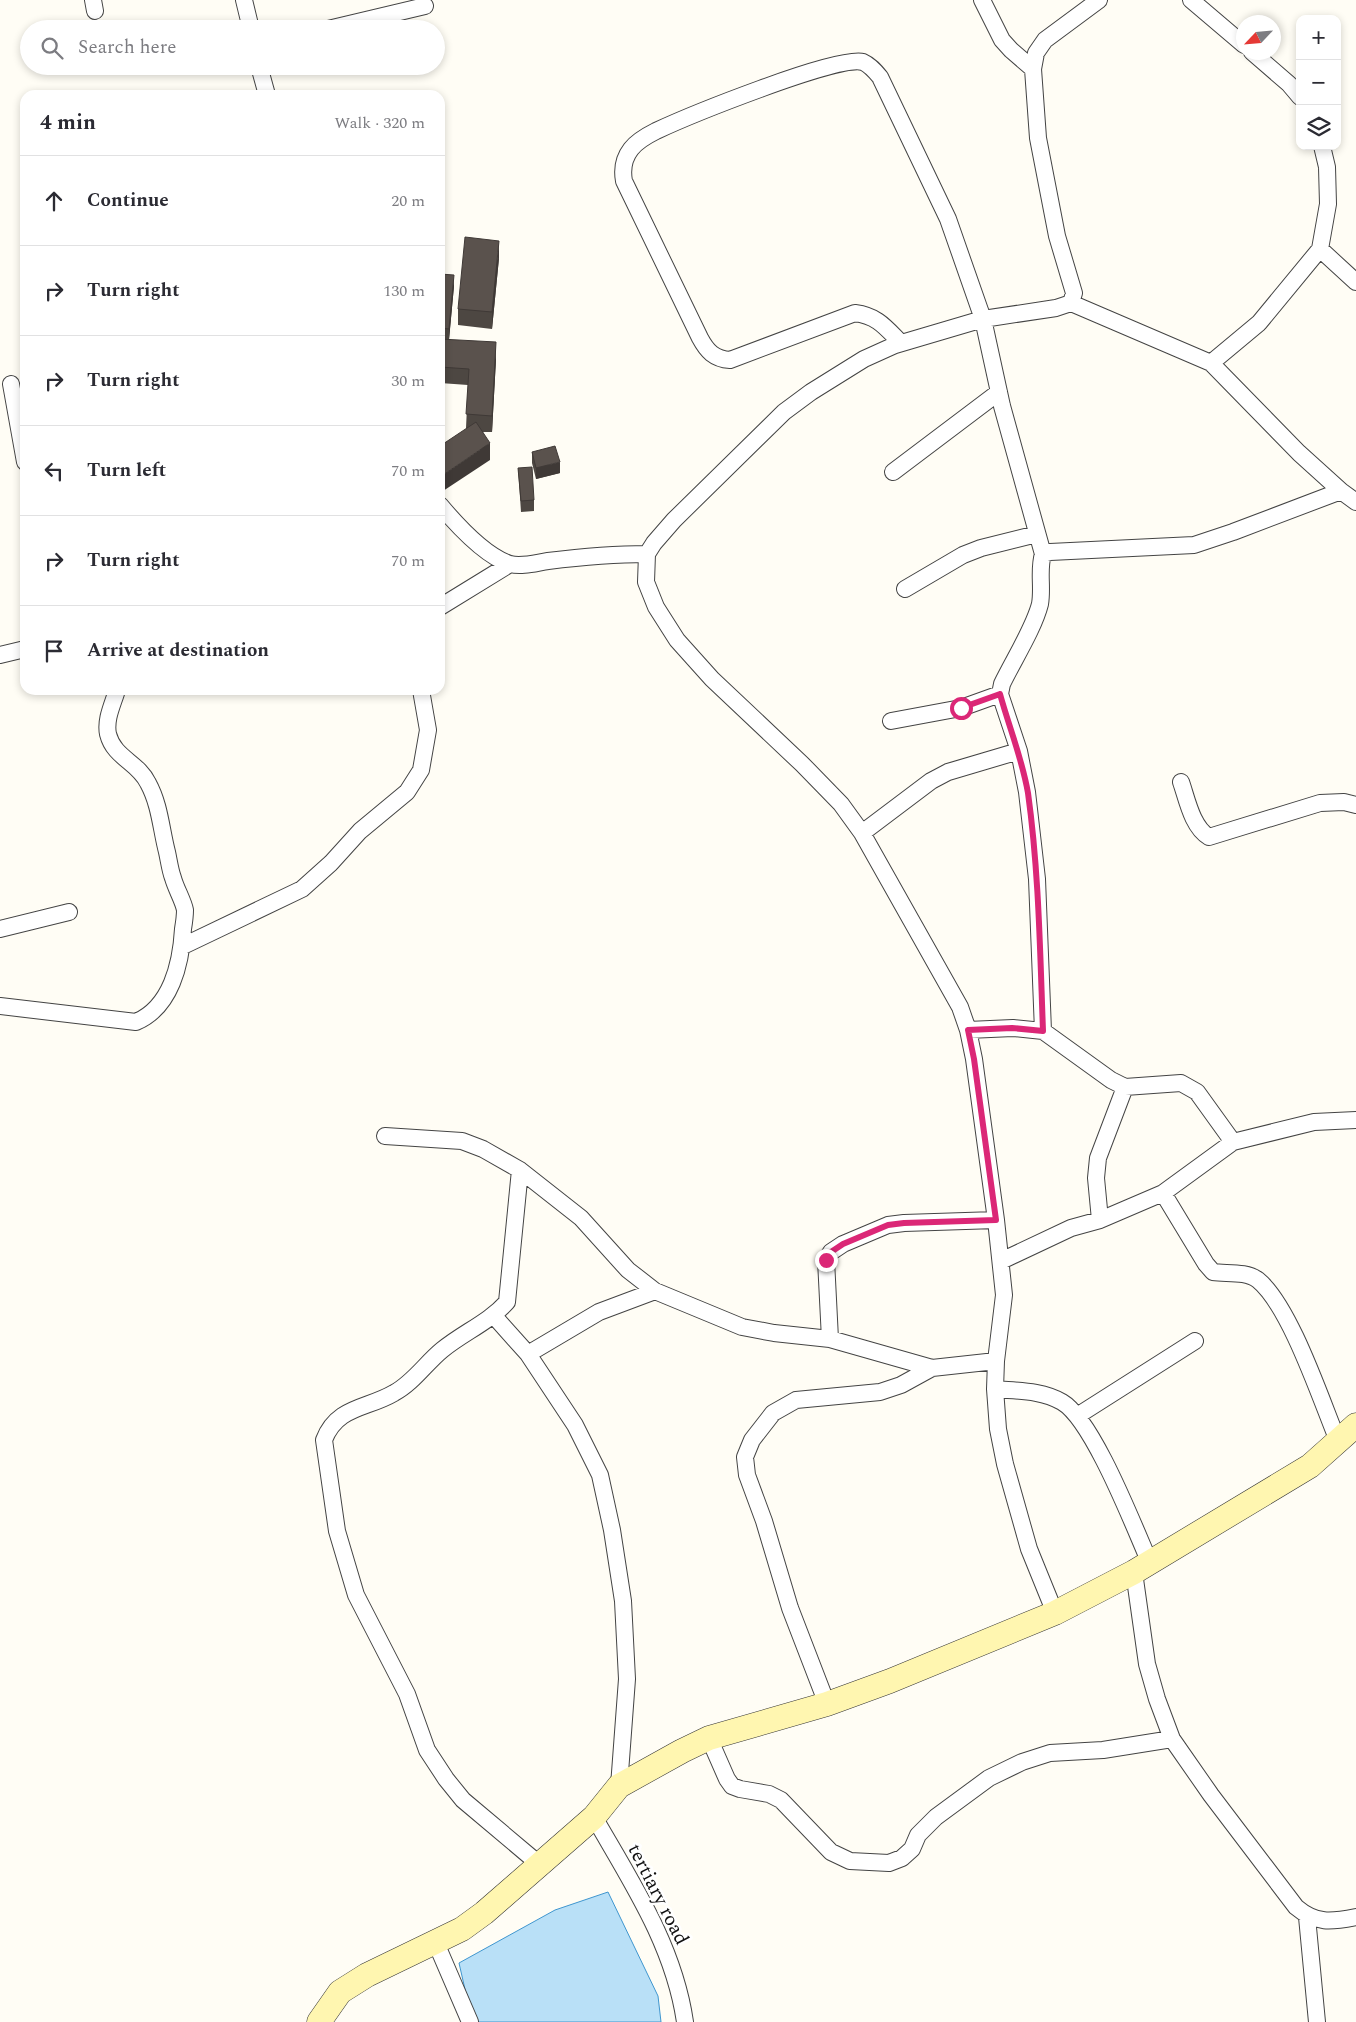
<!DOCTYPE html>
<meta charset="utf-8">
<style>
body{margin:0;font-family:Spectral,serif;background:#f7f7f7;color:#2b2b33}
.controls{position:absolute;right:15px;top:15px;display:grid;overflow:hidden;border-radius:10px;box-shadow:0 2px 8px #0003}
.controls button{width:45px;height:45px;display:grid;place-items:center;padding:0;border:0;border-bottom:1px solid #e1e1e2;background:#fff;color:#2b2b33;font:25px sans-serif}
.compass{position:absolute;left:1236px;top:15px;width:45px;height:45px;border-radius:50%;background:#fff;box-shadow:0 2px 8px #0003;rotate:244deg}
.stop{position:absolute;width:15px;height:15px;margin:-11px;border:4px solid #db2777;border-radius:50%;background:#fff}
.stop.end{background:#db2777;border-color:#fff;box-shadow:0 1px 5px #0008}
.list{margin:0;padding:0;list-style:none}
h2{display:flex;justify-content:space-between;align-items:center;height:65px;margin:0;padding:0 20px;font-size:21px}
h2 small{font-size:16px;font-weight:400;color:#7c7c81}
.list li{display:grid;grid-template-columns:32px 1fr auto;gap:15px;align-items:center;box-sizing:border-box;height:90px;padding:0 20px;border-top:1px solid #e1e1e2}
.list b{display:block;font-size:19px;white-space:nowrap}
.list em{font-size:16px;font-style:normal;color:#7c7c81}
.icon{flex:none;width:28px;height:28px;fill:none;stroke:currentColor;stroke-width:2;stroke-linecap:round;stroke-linejoin:round}
.map{position:relative;flex:none;width:1356px;height:2022px;overflow:hidden}
.search{position:absolute;background:#fff;box-shadow:0 2px 8px #0003;left:20px;top:20px;width:425px;height:55px;display:flex;align-items:center;gap:12px;box-sizing:border-box;padding:0 18px;border-radius:28px;color:#7c7c81;font-size:19px}
.panel{position:absolute;background:#fff;box-shadow:0 2px 8px #0003;left:20px;top:90px;width:425px;height:605px;border-radius:15px}
.map>svg:first-child{display:block}
.water{fill:#b9e0f7;stroke:#3f96cf}
.lines{fill:none;stroke-linecap:round;stroke-linejoin:round}
.street-casing{stroke:#444;stroke-width:18}
.secondary-casing{stroke:#333;stroke-width:25}
.street{stroke:#fff;stroke-width:16}
.secondary{stroke:#fff6b0;stroke-width:24}
.wall{fill:#4d4742}
.shaded-wall{fill:#3f3936}
.building{fill:#5a524d;stroke:#3f3936}
.route{stroke:#db2777;stroke-width:6}
.labels{text-anchor:middle;stroke-width:5;stroke-linejoin:round;paint-order:stroke}
.street-label{font-size:20px;fill:#111;stroke:#fff}
</style>
<div class="map">
<svg width="1356" height="2022" viewBox="0 0 1356 2022">
<rect width="100%" height="100%" fill="#fffdf5"/>
<!-- water -->
<path class="water" d="M608 1892 658 1996 661 2022H478L467 1998 459 1963 555 1910Z"/>
<g class="lines">
<!-- street casing -->
<g class="street-casing">
<path id="street" d="M93 0 95 11
M244 0 251 29
M982 0 1002 40 1011 50 1033 69
M1191 0 1244 45
M328 29 425 6
M1252 52 1289 84 1300 97
M259 66 267 95
M1320 249 1356 282
M1071 303 1211 363 1299 453 1341 491 1356 502
M901 343C886 328 878 316 855 313L730 360C714 359 707 351 700 338L624 181C622 170 624 158 631 149 637 141 648 135 656 131 686 117 837 55 863 62 870 65 875 71 880 77L948 219 983 319 1002 406 1043 554
M1211 363 1259 323 1320 249 1328 204 1327 167 1322 146
M11 384 25 462
M893 472 999 392
M440 505C456 524 485 556 510 564 522 567 535 563 548 561 580 557 614 554 647 554
M905 589 963 555 981 548 1037 534
M440 607 510 564
M0 655 25 649
M891 721 961 708 1000 694
M1181 782C1187 799 1192 827 1209 837L1320 803 1344 802 1356 805
M862 833 931 781 948 772 1019 751
M0 929 69 912
M183 946 302 889 331 863 360 831 407 792 421 770 428 730 421 690
M0 1006 136 1022C171 1007 181 964 183 929 184 923 185 916 185 910 183 900 176 889 173 878 170 870 169 861 167 852 161 829 160 805 148 783 138 762 114 758 108 734 105 719 113 704 117 690
M968 1030 1013 1028 1043 1031 1111 1080 1125 1087 1181 1083 1197 1092 1233 1142
M1043 1031 1037 879 1027 792 1019 751 1000 694 1002 684C1013 661 1034 628 1040 604 1043 587 1038 570 1043 554L1050 552 1194 545 1233 532 1341 491
M385 1136 462 1141 483 1149 520 1170 581 1218 628 1270 655 1291 742 1327 774 1333 830 1339 932 1368 996 1361
M520 1170 507 1302C488 1323 464 1332 442 1350 426 1363 413 1383 394 1393 367 1409 337 1406 324 1440L337 1531 356 1595 407 1694 427 1750 446 1779 463 1800 539 1864
M1163 1193 1206 1264 1213 1272C1227 1274 1246 1271 1258 1280 1290 1306 1321 1400 1338 1441
M1100 1220 1096 1178 1098 1158 1125 1087
M1001 1261 1071 1228 1100 1220 1163 1193 1233 1142 1314 1122 1356 1120
M494 1316 528 1354 575 1425 600 1475 612 1530 623 1601 627 1679 619 1786
M830 1339 826 1260 831 1252 843 1244 888 1225 904 1223 996 1220
M528 1354 599 1312 655 1291
M995 1389C1017 1391 1042 1390 1062 1402 1093 1420 1134 1527 1150 1563
M1077 1416 1195 1341
M1134 1572 1147 1664 1157 1699 1172 1739 1211 1795 1296 1907C1316 1924 1331 1922 1356 1917
M1055 1613 1029 1549 1005 1464 998 1429 995 1389 996 1361 1004 1295 996 1220 974 1059 968 1030 960 1007 862 833 841 804 802 764 712 679 677 640 656 607 646 582 647 554 654 543 674 520 784 412 811 392 864 359 895 345 983 319 1056 308 1071 303 1074 293 1057 236 1038 138 1033 69 1036 53 1045 40 1099 0
M827 1704 790 1608 764 1521 747 1475 745 1457 752 1440 773 1413 796 1400 880 1392 901 1385 932 1368
M709 1738 727 1779 732 1786 740 1789 769 1794 781 1800 831 1852 850 1861 889 1863 902 1858 912 1849 918 1835 936 1817 989 1778 1022 1762 1050 1753 1103 1750 1172 1739
M594 1817C632 1883 674 1946 685 2022
M1307 1917 1317 2022
M436 1943 470 2022"/>
</g>
<!-- secondary casing -->
<g class="secondary-casing">
<path id="secondary" d="M319 2022 340 1992 367 1975 462 1929 484 1913 594 1817 619 1786 682 1751 709 1738 827 1704 890 1681 1055 1613 1134 1572 1310 1466 1356 1425"/>
</g>
<!-- street -->
<use href="#street" class="street"/>
<!-- secondary -->
<use href="#secondary" class="secondary"/>
</g>
<!-- wall -->
<path class="wall" d="M499 258 492 329 458 325V309Z
M440 274 454 286 449 339 496 359 492 432H483L490 460 466 428 468 385 440 383Z
M532 452 560 473 536 479 532 463Z
M518 468 534 500V511L521 512Z"/>
<!-- shaded-wall -->
<path class="shaded-wall" d="M499 241V258L492 329V312Z
M454 275V286L449 340V329Z
M496 342V359L492 432V416Z
M490 443V460L440 493V477Z
M560 462V473L536 479V468Z"/>
<!-- building -->
<path class="building" d="M465 237 499 241 492 312 458 309Z
M440 274 454 275 449 329 440 328Z
M440 339 496 342 492 416 466 414 469 369 440 367Z
M476 422 490 443 440 477V446Z
M555 446 560 462 536 468 532 452Z
M532 467 534 500 521 501 518 468Z"/>
<g class="lines">
<!-- route -->
<path class="route" d="M826 1260 831 1252 843 1244 888 1225 904 1223 996 1220 974 1059 968 1030 1012 1028 1043 1031C1040 952 1039 872 1028 793 1022 758 1009 727 1000 694L961 708"/>
</g>
<g class="labels">
<!-- street labels -->
<g class="street-label">
<text transform="translate(659 1894) rotate(63)" y="7">tertiary road</text>
</g>
</g>
</svg>
<div class="controls">
<button>+</button>
<button>−</button>
<button><svg class="icon" aria-label="layers" viewBox="0 0 24 24"><path d="M12 4l9 5-9 5-9-5zM3 14l9 5 9-5"/></svg></button>
</div>
<svg class="compass" viewBox="-18 -18 36 36"><path d="M0-13l5 13h-10z" fill="#e53935"/><path d="M0 13l5-13h-10z" fill="#7c7c81"/></svg>
<div class="stop" style="left:961px;top:708px"></div>
<div class="stop end" style="left:826px;top:1260px"></div>
<div class="search"><svg class="icon" aria-label="search" viewBox="0 0 24 24"><circle cx="10" cy="10" r="6"/><path d="M15 15l6 6"/></svg>Search here</div>
<section class="panel">
<h2>4 min<small>Walk · 320 m</small></h2>
<ul class="list">
<li><svg class="icon" aria-label="ahead" viewBox="0 0 24 24"><path d="M12 20V5M6 11l6-6 6 6"/></svg><div><b>Continue</b></div><em>20 m</em></li>
<li><svg class="icon" aria-label="right" viewBox="0 0 24 24"><path d="M7 20v-9h11M14 6l5 5-5 5"/></svg><div><b>Turn right</b></div><em>130 m</em></li>
<li><svg class="icon" aria-label="right" viewBox="0 0 24 24"><path d="M7 20v-9h11M14 6l5 5-5 5"/></svg><div><b>Turn right</b></div><em>30 m</em></li>
<li><svg class="icon" aria-label="left" viewBox="0 0 24 24"><path d="M17 20v-9H6M10 6l-5 5 5 5"/></svg><div><b>Turn left</b></div><em>70 m</em></li>
<li><svg class="icon" aria-label="right" viewBox="0 0 24 24"><path d="M7 20v-9h11M14 6l5 5-5 5"/></svg><div><b>Turn right</b></div><em>70 m</em></li>
<li><svg class="icon" aria-label="arrive" viewBox="0 0 24 24"><path d="M6 21V4h12l-3 4 3 4H6"/></svg><div><b>Arrive at destination</b></div></li>
</ul>
</section>
</div>
